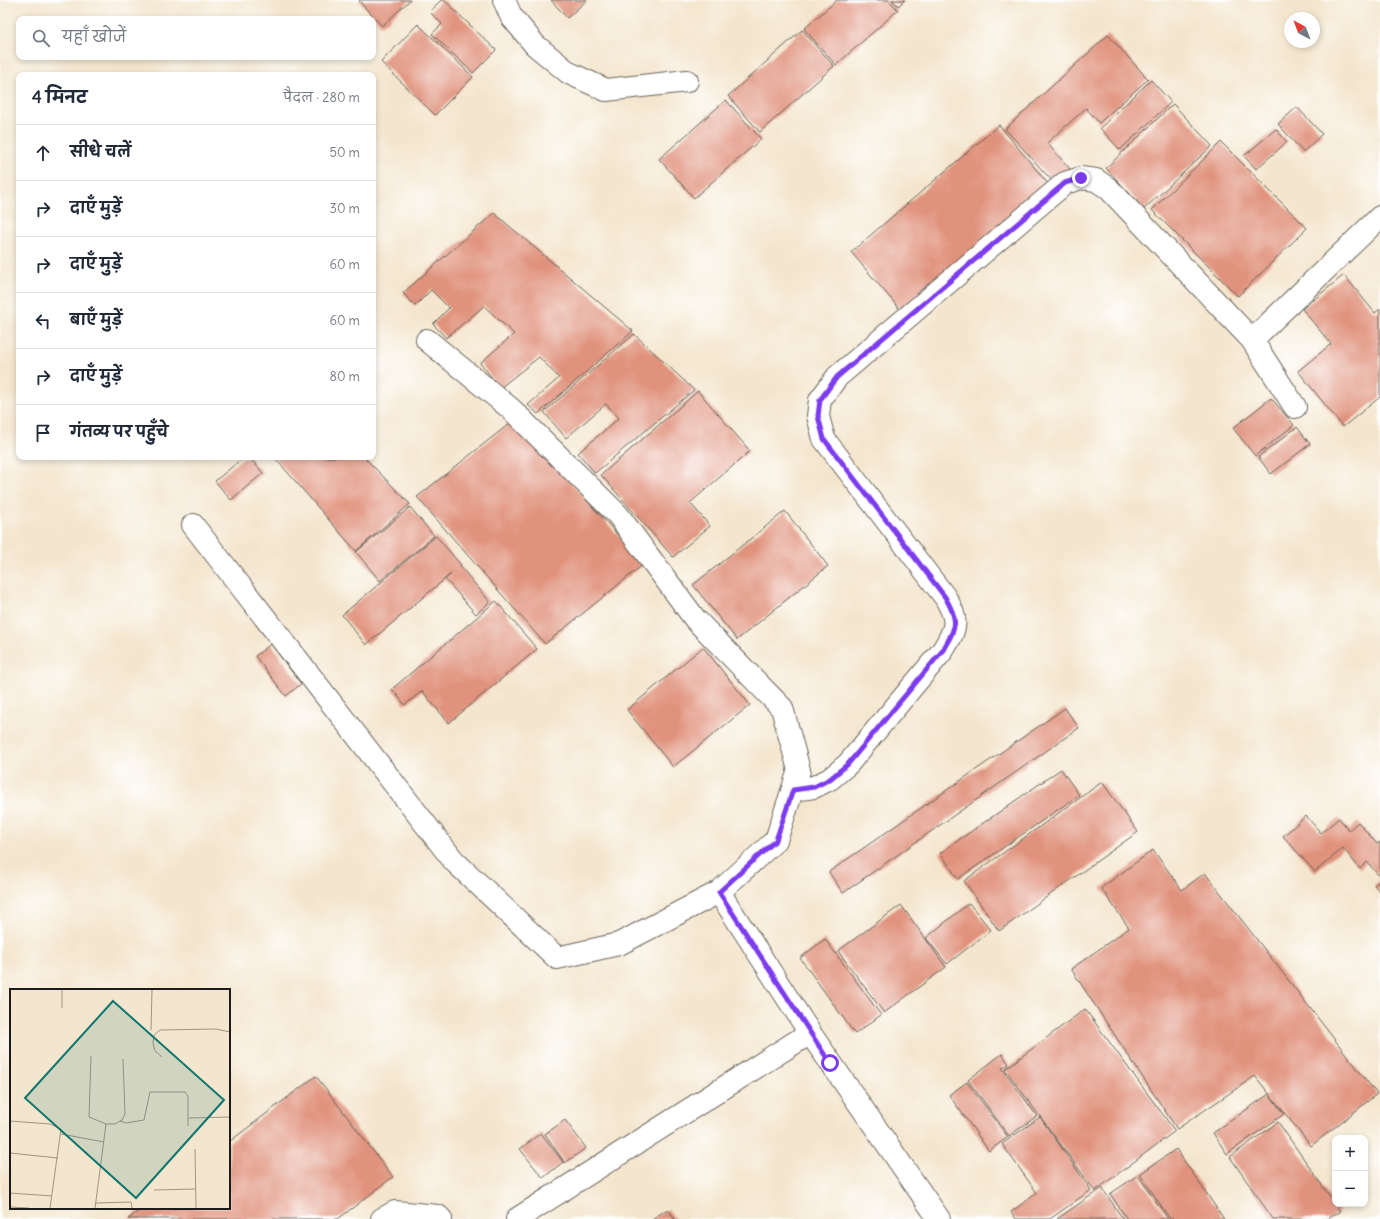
<!DOCTYPE html>
<html lang="hi">
<meta charset="utf-8">
<style>
body{margin:0;font-family:Delius,"Playpen Sans Deva",sans-serif;background:#f2f2f3;color:#1f2937}
.controls{position:absolute;right:12px;bottom:12px;display:grid;overflow:hidden;border-radius:8px;box-shadow:0 2px 6px #0003}
.controls button{width:36px;height:36px;display:grid;place-items:center;padding:0;border:0;border-bottom:1px solid #e0e1e3;background:#fff;color:#1f2937;font:20px sans-serif}
.compass{position:absolute;left:1284px;top:12px;width:36px;height:36px;border-radius:50%;background:#fff;box-shadow:0 2px 6px #0003;rotate:318deg}
.stop{position:absolute;width:12px;height:12px;margin:-9px;border:3px solid #7c3aed;border-radius:50%;background:#fff}
.stop.end{background:#7c3aed;border-color:#fff;box-shadow:0 1px 4px #0008}
.list{margin:0;padding:0;list-style:none}
h2{display:flex;justify-content:space-between;align-items:center;height:52px;margin:0;padding:0 16px;font-size:17px}
h2 small{font-size:13px;font-weight:400;color:#747a83}
.list li{display:grid;grid-template-columns:26px 1fr auto;gap:12px;align-items:center;box-sizing:border-box;height:56px;padding:0 16px;border-top:1px solid #e0e1e3}
.list b{display:block;font-size:15px;white-space:nowrap}
.list em{font-size:13px;font-style:normal;color:#747a83}
.icon{flex:none;width:22px;height:22px;fill:none;stroke:currentColor;stroke-width:2;stroke-linecap:round;stroke-linejoin:round}
.map{position:relative;flex:none;width:1380px;height:1219px;overflow:hidden}
.search{position:absolute;background:#fff;box-shadow:0 2px 6px #0003;left:16px;top:16px;width:360px;height:44px;display:flex;align-items:center;gap:10px;box-sizing:border-box;padding:0 14px;border-radius:8px;color:#747a83;font-size:15px}
.panel{position:absolute;background:#fff;box-shadow:0 2px 6px #0003;left:16px;top:72px;width:360px;height:388px;border-radius:8px}
.map>svg:first-child{display:block}
.building{fill:#e0927c}
.lines{fill:none;stroke-linecap:round;stroke-linejoin:round}
.minor-casing{stroke:#68635a;stroke-width:24}
.minor{stroke:#fff;stroke-width:22}
.route{stroke:#7c3aed;stroke-width:5}
.inset-road{fill:none;stroke:#9e9587;stroke-width:1}
.view{fill:#0f766e;fill-opacity:0.15;stroke:#0f766e;stroke-width:2}
.inset-edge{fill:none;stroke:#1c1c1c;stroke-width:2}
</style>
<div class="map">
<svg width="1380" height="1219" viewBox="0 0 1380 1219">
<rect width="100%" height="100%" fill="#fff"/>
<filter id="ink" filterUnits="userSpaceOnUse"><feTurbulence type="fractalNoise" baseFrequency=".025" numOctaves="2"/><feDisplacementMap in="SourceGraphic" scale="8" xChannelSelector="R" yChannelSelector="G"/><feConvolveMatrix kernelMatrix="1 2 1 2 8 2 1 2 1" color-interpolation-filters="sRGB"/></filter>
<filter id="wash" filterUnits="userSpaceOnUse"><feTurbulence type="fractalNoise" baseFrequency=".012" numOctaves="4" result="noise"/><feDisplacementMap in="SourceGraphic" scale="16" xChannelSelector="R" yChannelSelector="G"/><feGaussianBlur stdDeviation="0.9" result="paint"/><feColorMatrix in="noise" values="0 0 0 0 0 0 0 0 0 0 0 0 0 0 0 0 0 1.4 0 .05"/><feComposite in="paint" operator="in"/></filter>
<g filter="url(#wash)">
<rect width="100%" height="100%" fill="#f4e6ce"/>
<g id="blocks">
<!-- building -->
<path class="building" d="M360 0H410L382 26 359 1Z
M441 0H444L496 50 473 73 432 34 442 24 430 12Z
M551 0H587L567 18Z
M837 0H889L898 10 836 65 804 29Z
M892 0H905L898 6Z
M418 24 473 77 435 115 381 62Z
M802 30 834 66 760 132 728 96Z
M1108 35 1148 79 1099 123 1086 108 1047 143 1071 170 1055 184 1005 129Z
M1151 80 1171 102 1120 150 1100 128Z
M726 100 761 139 694 198 659 159Z
M1173 104 1212 146 1144 209 1106 168Z
M1297 107 1322 134 1303 152 1278 124Z
M999 125 1050 186 903 313 851 252Z
M1276 129 1287 142 1256 169 1244 156Z
M1221 142 1307 228 1238 296 1152 210Z
M494 213 633 331 538 414 528 405 559 378 539 357 500 388 480 363 514 334 484 306 446 338 433 324 449 308 431 290 415 306 403 293Z
M1344 275 1375 313 1380 309V397L1343 427 1298 371 1331 344 1302 309Z
M634 334 694 390 595 473 578 453 619 418 606 404 566 438 544 412Z
M698 391 750 451 690 503 710 526 673 557 601 475Z
M1271 398 1294 425 1255 456 1233 428Z
M514 420 644 564 545 644 417 497Z
M1297 427 1310 444 1271 474 1258 457Z
M244 457H249L263 473 231 500 215 481Z
M279 457H364L410 504 356 551 276 459Z
M410 507 434 536 380 581 356 552Z
M785 511 828 566 737 640 693 585Z
M436 536 461 565 460 566 490 602 476 614 445 579 452 573 366 645 342 615Z
M496 601 537 649 449 723 422 691 405 705 392 689Z
M271 644 301 684 286 696 255 656Z
M703 647 750 705 673 767 627 710Z
M1065 708 1079 728 843 893 829 872Z
M1061 769 1079 795 958 879 940 853Z
M1102 782 1138 832 999 931 964 881Z
M1306 816 1321 833 1339 818 1349 830 1358 822 1377 844 1380 842V877L1367 862 1360 869 1343 848 1315 872 1283 836Z
M1153 850 1182 890 1205 873 1377 1094 1311 1146 1255 1076 1177 1129 1071 969 1129 928 1101 888Z
M1380 880V892L1374 885Z
M969 903 991 930 947 964 926 938Z
M901 905 946 967 884 1013 838 951Z
M825 939 881 1015 855 1034 800 958Z
M1085 1009 1175 1131 1095 1191 1005 1069Z
M1002 1054 1009 1064 1002 1068 1037 1116 1009 1136 968 1080Z
M316 1076 393 1177 338 1219H128L143 1208H229V1142Z
M967 1082 1008 1137 989 1151 949 1095Z
M1269 1094 1284 1114 1227 1154 1213 1133Z
M1040 1117 1091 1190 1050 1219H1016L1011 1212 1037 1193 1002 1144Z
M565 1120 586 1148 565 1163 545 1134Z
M1278 1122 1340 1211 1328 1219H1273L1230 1157Z
M541 1133 563 1162 543 1178 520 1149Z
M1176 1149 1224 1219H1170L1140 1174Z
M1138 1175 1168 1219H1127L1110 1194Z
M1102 1188 1123 1219H1057Z
M668 1209 675 1219H652Z"/>
</g>
</g>
<g filter="url(#ink)">
<use href="#blocks" fill-opacity="0" stroke="#68635a" stroke-width="1"/>
<g class="lines">
<!-- minor casing -->
<g class="minor-casing">
<path id="minor" d="M504 0 511 16 535 45 569 73 606 90 687 81
M427 340 511 409 618 515 695 619 782 708 799 770 776 840 719 892
M1252 340 1380 217
M193 525 454 861 557 958 619 944 719 892 810 1033 939 1219
M793 790 814 787 830 779 848 764 943 650C957 627 959 621 945 597L824 439 818 416 820 400 837 377 1065 183 1081 178 1096 180 1109 189 1252 340 1295 407
M382 1219 395 1212 438 1216 441 1219
M517 1219 810 1033"/>
</g>
<!-- minor -->
<use href="#minor" class="minor"/>
</g>
</g>
<g class="lines" filter="url(#ink)">
<!-- route -->
<path class="route" d="M830 1063 719 892 776 840 793 790 814 787 830 779 848 764 943 650C957 626 959 621 945 597L824 439 818 416 820 400 837 377 1065 183 1081 178"/>
</g>
<!-- overview -->
<g transform="translate(10 989)">
<rect width="220" height="220" fill="#f4e6ce"/>
<path class="inset-road" d="M52 19V1M141 41 142 1M81 67 79 128 96 135 85 219M152 68 145 62 143 54 144 46 150 41 206 40 220 43M179 129 220 128M0 132 40 135 51 140 40 219M110 132 116 134 134 131 140 103H175L178 107V137M96 135H105L112 131 115 125 113 70M51 145 94 153M185 160 186 219M0 164 48 169M144 201 186 200M0 204 42 207M86 214 121 213 122 219M0 218 19 219"/>
<path class="view" d="M103 12 214 111 126 209 15 109Z"/>
<rect width="220" height="220" class="inset-edge"/>
</g>
</svg>
<div class="controls">
<button>+</button>
<button>−</button>
</div>
<svg class="compass" viewBox="-18 -18 36 36"><path d="M0-13l5 13h-10z" fill="#e53935"/><path d="M0 13l5-13h-10z" fill="#747a83"/></svg>
<div class="stop" style="left:830px;top:1063px"></div>
<div class="stop end" style="left:1081px;top:178px"></div>
<div class="search"><svg class="icon" aria-label="search" viewBox="0 0 24 24"><circle cx="10" cy="10" r="6"/><path d="M15 15l6 6"/></svg>यहाँ खोजें</div>
<section class="panel">
<h2>4 मिनट<small>पैदल · 280 m</small></h2>
<ul class="list">
<li><svg class="icon" aria-label="ahead" viewBox="0 0 24 24"><path d="M12 20V5M6 11l6-6 6 6"/></svg><div><b>सीधे चलें</b></div><em>50 m</em></li>
<li><svg class="icon" aria-label="right" viewBox="0 0 24 24"><path d="M7 20v-9h11M14 6l5 5-5 5"/></svg><div><b>दाएँ मुड़ें</b></div><em>30 m</em></li>
<li><svg class="icon" aria-label="right" viewBox="0 0 24 24"><path d="M7 20v-9h11M14 6l5 5-5 5"/></svg><div><b>दाएँ मुड़ें</b></div><em>60 m</em></li>
<li><svg class="icon" aria-label="left" viewBox="0 0 24 24"><path d="M17 20v-9H6M10 6l-5 5 5 5"/></svg><div><b>बाएँ मुड़ें</b></div><em>60 m</em></li>
<li><svg class="icon" aria-label="right" viewBox="0 0 24 24"><path d="M7 20v-9h11M14 6l5 5-5 5"/></svg><div><b>दाएँ मुड़ें</b></div><em>80 m</em></li>
<li><svg class="icon" aria-label="arrive" viewBox="0 0 24 24"><path d="M6 21V4h12l-3 4 3 4H6"/></svg><div><b>गंतव्य पर पहुँचे</b></div></li>
</ul>
</section>
</div>
